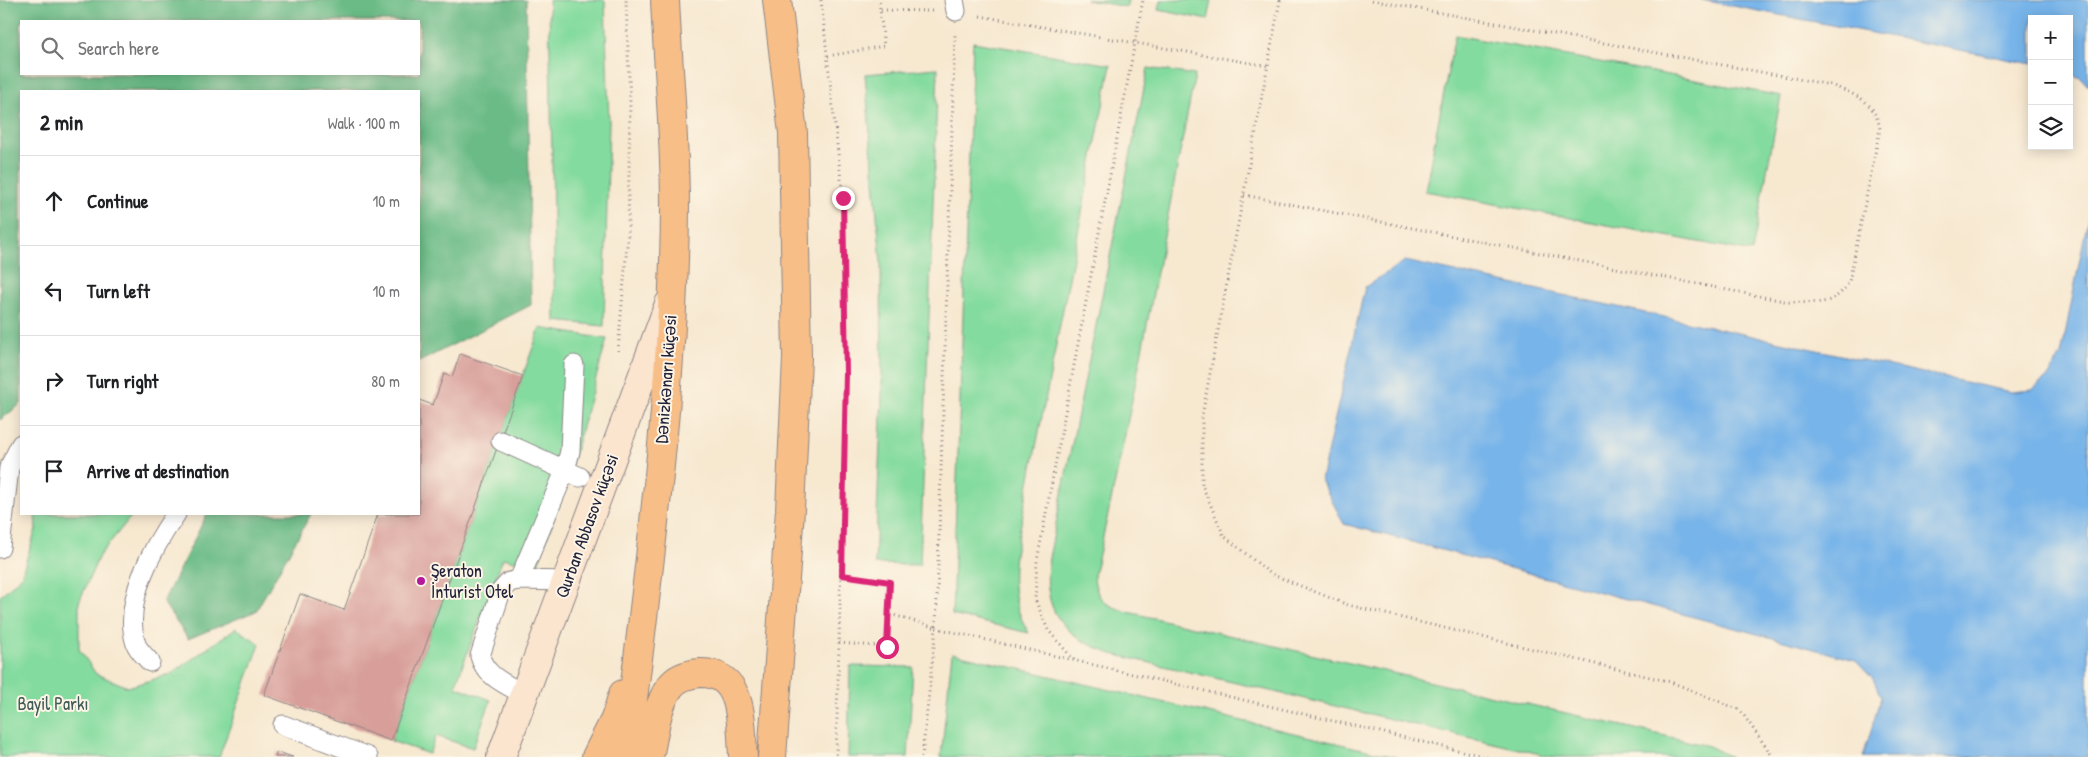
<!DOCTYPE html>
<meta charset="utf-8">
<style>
body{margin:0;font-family:"Patrick Hand",sans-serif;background:#f2f2f2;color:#202124}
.controls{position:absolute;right:15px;top:15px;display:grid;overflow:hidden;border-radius:0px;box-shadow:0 2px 12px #0003}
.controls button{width:45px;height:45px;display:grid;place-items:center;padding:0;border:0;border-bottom:1px solid #e0e0e0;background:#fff;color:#202124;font:25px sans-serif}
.stop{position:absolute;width:15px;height:15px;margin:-11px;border:4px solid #db2777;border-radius:50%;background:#fff}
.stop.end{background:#db2777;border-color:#fff;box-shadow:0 1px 5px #0008}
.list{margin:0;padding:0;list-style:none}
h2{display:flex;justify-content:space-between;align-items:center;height:65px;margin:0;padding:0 20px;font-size:21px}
h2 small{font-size:16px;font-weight:400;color:#757577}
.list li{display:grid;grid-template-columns:32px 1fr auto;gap:15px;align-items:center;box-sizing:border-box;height:90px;padding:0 20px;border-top:1px solid #e0e0e0}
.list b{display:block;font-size:19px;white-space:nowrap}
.list em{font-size:16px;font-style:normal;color:#757577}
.icon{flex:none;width:28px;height:28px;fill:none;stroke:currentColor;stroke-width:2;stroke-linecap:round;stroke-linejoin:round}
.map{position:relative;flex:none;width:2088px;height:757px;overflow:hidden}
.search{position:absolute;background:#fff;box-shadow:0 2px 12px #0003;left:20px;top:20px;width:400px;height:55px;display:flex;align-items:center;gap:12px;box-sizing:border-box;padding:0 18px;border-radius:0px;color:#757577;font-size:19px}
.panel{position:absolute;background:#fff;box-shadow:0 2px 12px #0003;left:20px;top:90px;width:400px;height:425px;border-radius:0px}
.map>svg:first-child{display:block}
.green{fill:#84db9f;stroke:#537e6d}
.forest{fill:#6bbb86;stroke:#466e60;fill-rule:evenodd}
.water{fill:#77b4e9;stroke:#4c6b92}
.building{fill:#d89f9a}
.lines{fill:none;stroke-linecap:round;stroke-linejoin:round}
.lane-casing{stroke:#8c8586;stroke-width:21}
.secondary-casing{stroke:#8c8586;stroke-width:30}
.highway-casing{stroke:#8c8586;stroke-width:30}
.path{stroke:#8c8586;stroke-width:3;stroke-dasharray:1 4;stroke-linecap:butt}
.lane{stroke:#fff;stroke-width:19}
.secondary{stroke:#fce5cf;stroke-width:28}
.highway{stroke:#f7be88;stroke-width:28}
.route{stroke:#db2777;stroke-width:6}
.poi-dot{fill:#b5179e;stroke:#fcf5e5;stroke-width:2}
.labels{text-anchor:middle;stroke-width:4;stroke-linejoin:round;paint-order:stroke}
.street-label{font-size:18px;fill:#22223b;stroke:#fcf5e5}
.poi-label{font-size:18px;fill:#22223b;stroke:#fcf5e5;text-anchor:start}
.park-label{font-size:18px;fill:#3f5a59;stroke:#fcf5e5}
</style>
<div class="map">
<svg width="2088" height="757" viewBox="0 0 2088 757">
<rect width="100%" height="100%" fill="#fcf5e5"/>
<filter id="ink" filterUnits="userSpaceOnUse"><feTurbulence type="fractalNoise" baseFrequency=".02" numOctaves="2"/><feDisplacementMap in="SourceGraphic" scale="10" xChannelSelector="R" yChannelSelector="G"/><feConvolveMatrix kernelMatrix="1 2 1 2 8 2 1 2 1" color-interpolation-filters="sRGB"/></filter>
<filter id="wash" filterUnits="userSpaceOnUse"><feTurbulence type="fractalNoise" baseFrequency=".0096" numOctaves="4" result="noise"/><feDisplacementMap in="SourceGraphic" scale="20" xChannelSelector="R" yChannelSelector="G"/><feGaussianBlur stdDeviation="1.12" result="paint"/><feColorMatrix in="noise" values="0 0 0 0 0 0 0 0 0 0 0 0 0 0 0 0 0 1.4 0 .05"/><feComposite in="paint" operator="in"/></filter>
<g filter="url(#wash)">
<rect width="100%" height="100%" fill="#f7e8d0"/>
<!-- green -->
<path class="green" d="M549 0H605L609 122 604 326 555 321Z
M1086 0H1128L1127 7Z
M1161 0H1212L1208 20 1159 10Z
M1455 35 1781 96 1752 252 1425 191Z
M973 42 1111 65 1015 554C1012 582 1013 608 1029 633L952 615Z
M938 68 920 565 875 564 882 394 881 263 865 74Z
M1148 68 1195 75C1162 242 1133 410 1094 576 1096 601 1106 605 1128 612L1709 746 1731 757H1553L1112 654C1063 636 1041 612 1049 558Z
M540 328 607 339 569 473 537 567 503 558 455 686 491 700 473 748 436 736 429 754 391 741Z
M35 514H133L99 556 79 602V649L96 674 128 687 171 674 236 628 260 644 219 757H0V596L21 577 36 529Z
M952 653 1396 757H941Z
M850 666 913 667 908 757H848Z"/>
<!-- forest -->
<path class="forest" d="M0 0H526L531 305 419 362V91H21V404L0 420ZM21 21H419V74H21Z
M207 514H311L256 611 188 639 163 602Z"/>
<!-- water -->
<path class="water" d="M1702 0H2088V86L2081 78 2069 74V19H2032V64Z
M2088 218V757H1863L1881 697 1873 679 1855 660 1344 524 1321 480 1365 287 1405 261 2011 392 2032 390 2049 376 2061 355Z"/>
<g id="blocks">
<!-- building -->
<path class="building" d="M460 354 523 376 391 741 264 695 300 594 344 610 378 514H419V400L433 405 444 374 452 377Z
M277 752 293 757H275Z"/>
</g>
</g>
<g filter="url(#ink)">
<use href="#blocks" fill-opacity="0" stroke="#8c8586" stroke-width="1"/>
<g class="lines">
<!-- lane casing -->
<g class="lane-casing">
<path id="lane" d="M954 0 956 11
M501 441 580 477
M0 548 9 468 21 444
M519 580 565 471 570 451 574 365
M150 662C146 657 138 650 136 644 122 602 153 547 176 514
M525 695C508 685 485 677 480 656L501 591 509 582 519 580 568 581
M283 725 368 757"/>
</g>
<!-- secondary casing -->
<g class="secondary-casing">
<path id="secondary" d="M501 757 669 304"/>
</g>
<!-- highway casing -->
<g class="highway-casing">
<path id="highway" d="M596 757 615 719 623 694
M626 757C648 574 674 390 675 206 675 137 668 69 665 0
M649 757C654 735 656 706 670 687 677 677 688 674 700 673 745 672 741 726 743 757
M772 757 790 510 797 358 793 133 777 0"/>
</g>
<!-- path -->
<path class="path" d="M821 0 843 198 846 373 836 757
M1280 0 1202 416V485L1224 536 1271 574 1348 605 1671 682 1740 710 1773 757
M881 10 932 11
M980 16 1268 66
M828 56 884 46 879 0
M1244 195 1789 302C1817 302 1833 308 1849 282L1880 129C1875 100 1855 95 1831 85L1371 0
M618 351 628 234 630 102 626 0
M890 614 936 628 955 34
M839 643 887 647 890 581 842 575
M1074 660 1048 630 1035 599 1037 561 1143 0
M922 757 936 628 1487 757"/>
<!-- lane -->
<use href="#lane" class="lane"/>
<!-- secondary -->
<use href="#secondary" class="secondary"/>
<!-- highway -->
<use href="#highway" class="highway"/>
</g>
</g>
<g class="lines" filter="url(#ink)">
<!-- route -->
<path class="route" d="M843 198 846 373 842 575 890 582 887 647"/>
</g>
<!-- markers -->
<circle class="poi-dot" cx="421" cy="581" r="5"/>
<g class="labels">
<!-- street labels -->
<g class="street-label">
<text transform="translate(666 379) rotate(-86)" y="6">Dənizkənarı küçəsi</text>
<text transform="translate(587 526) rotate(-70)" y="6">Qurban Abbasov küçəsi</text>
</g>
<!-- poi labels -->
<g class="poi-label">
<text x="431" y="577">Şeraton<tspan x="431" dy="21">İnturist Otel</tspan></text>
</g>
<!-- park labels -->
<g class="park-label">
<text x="53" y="710">Bayil Parkı</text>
</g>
</g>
</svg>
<div class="controls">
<button>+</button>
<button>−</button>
<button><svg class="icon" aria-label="layers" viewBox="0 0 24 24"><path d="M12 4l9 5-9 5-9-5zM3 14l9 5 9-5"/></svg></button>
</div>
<div class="stop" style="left:887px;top:647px"></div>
<div class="stop end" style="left:843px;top:198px"></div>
<div class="search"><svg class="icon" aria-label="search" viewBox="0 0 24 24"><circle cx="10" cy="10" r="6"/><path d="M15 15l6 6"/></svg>Search here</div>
<section class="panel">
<h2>2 min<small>Walk · 100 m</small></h2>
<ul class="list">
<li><svg class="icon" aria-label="ahead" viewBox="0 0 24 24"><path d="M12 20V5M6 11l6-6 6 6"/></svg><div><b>Continue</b></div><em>10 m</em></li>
<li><svg class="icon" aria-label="left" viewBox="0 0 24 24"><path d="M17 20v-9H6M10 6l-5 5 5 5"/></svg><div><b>Turn left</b></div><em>10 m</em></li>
<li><svg class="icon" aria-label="right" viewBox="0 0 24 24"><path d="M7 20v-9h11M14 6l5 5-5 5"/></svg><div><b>Turn right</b></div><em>80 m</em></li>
<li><svg class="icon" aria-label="arrive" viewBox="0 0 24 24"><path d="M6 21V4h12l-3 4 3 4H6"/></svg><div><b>Arrive at destination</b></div></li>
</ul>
</section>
</div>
